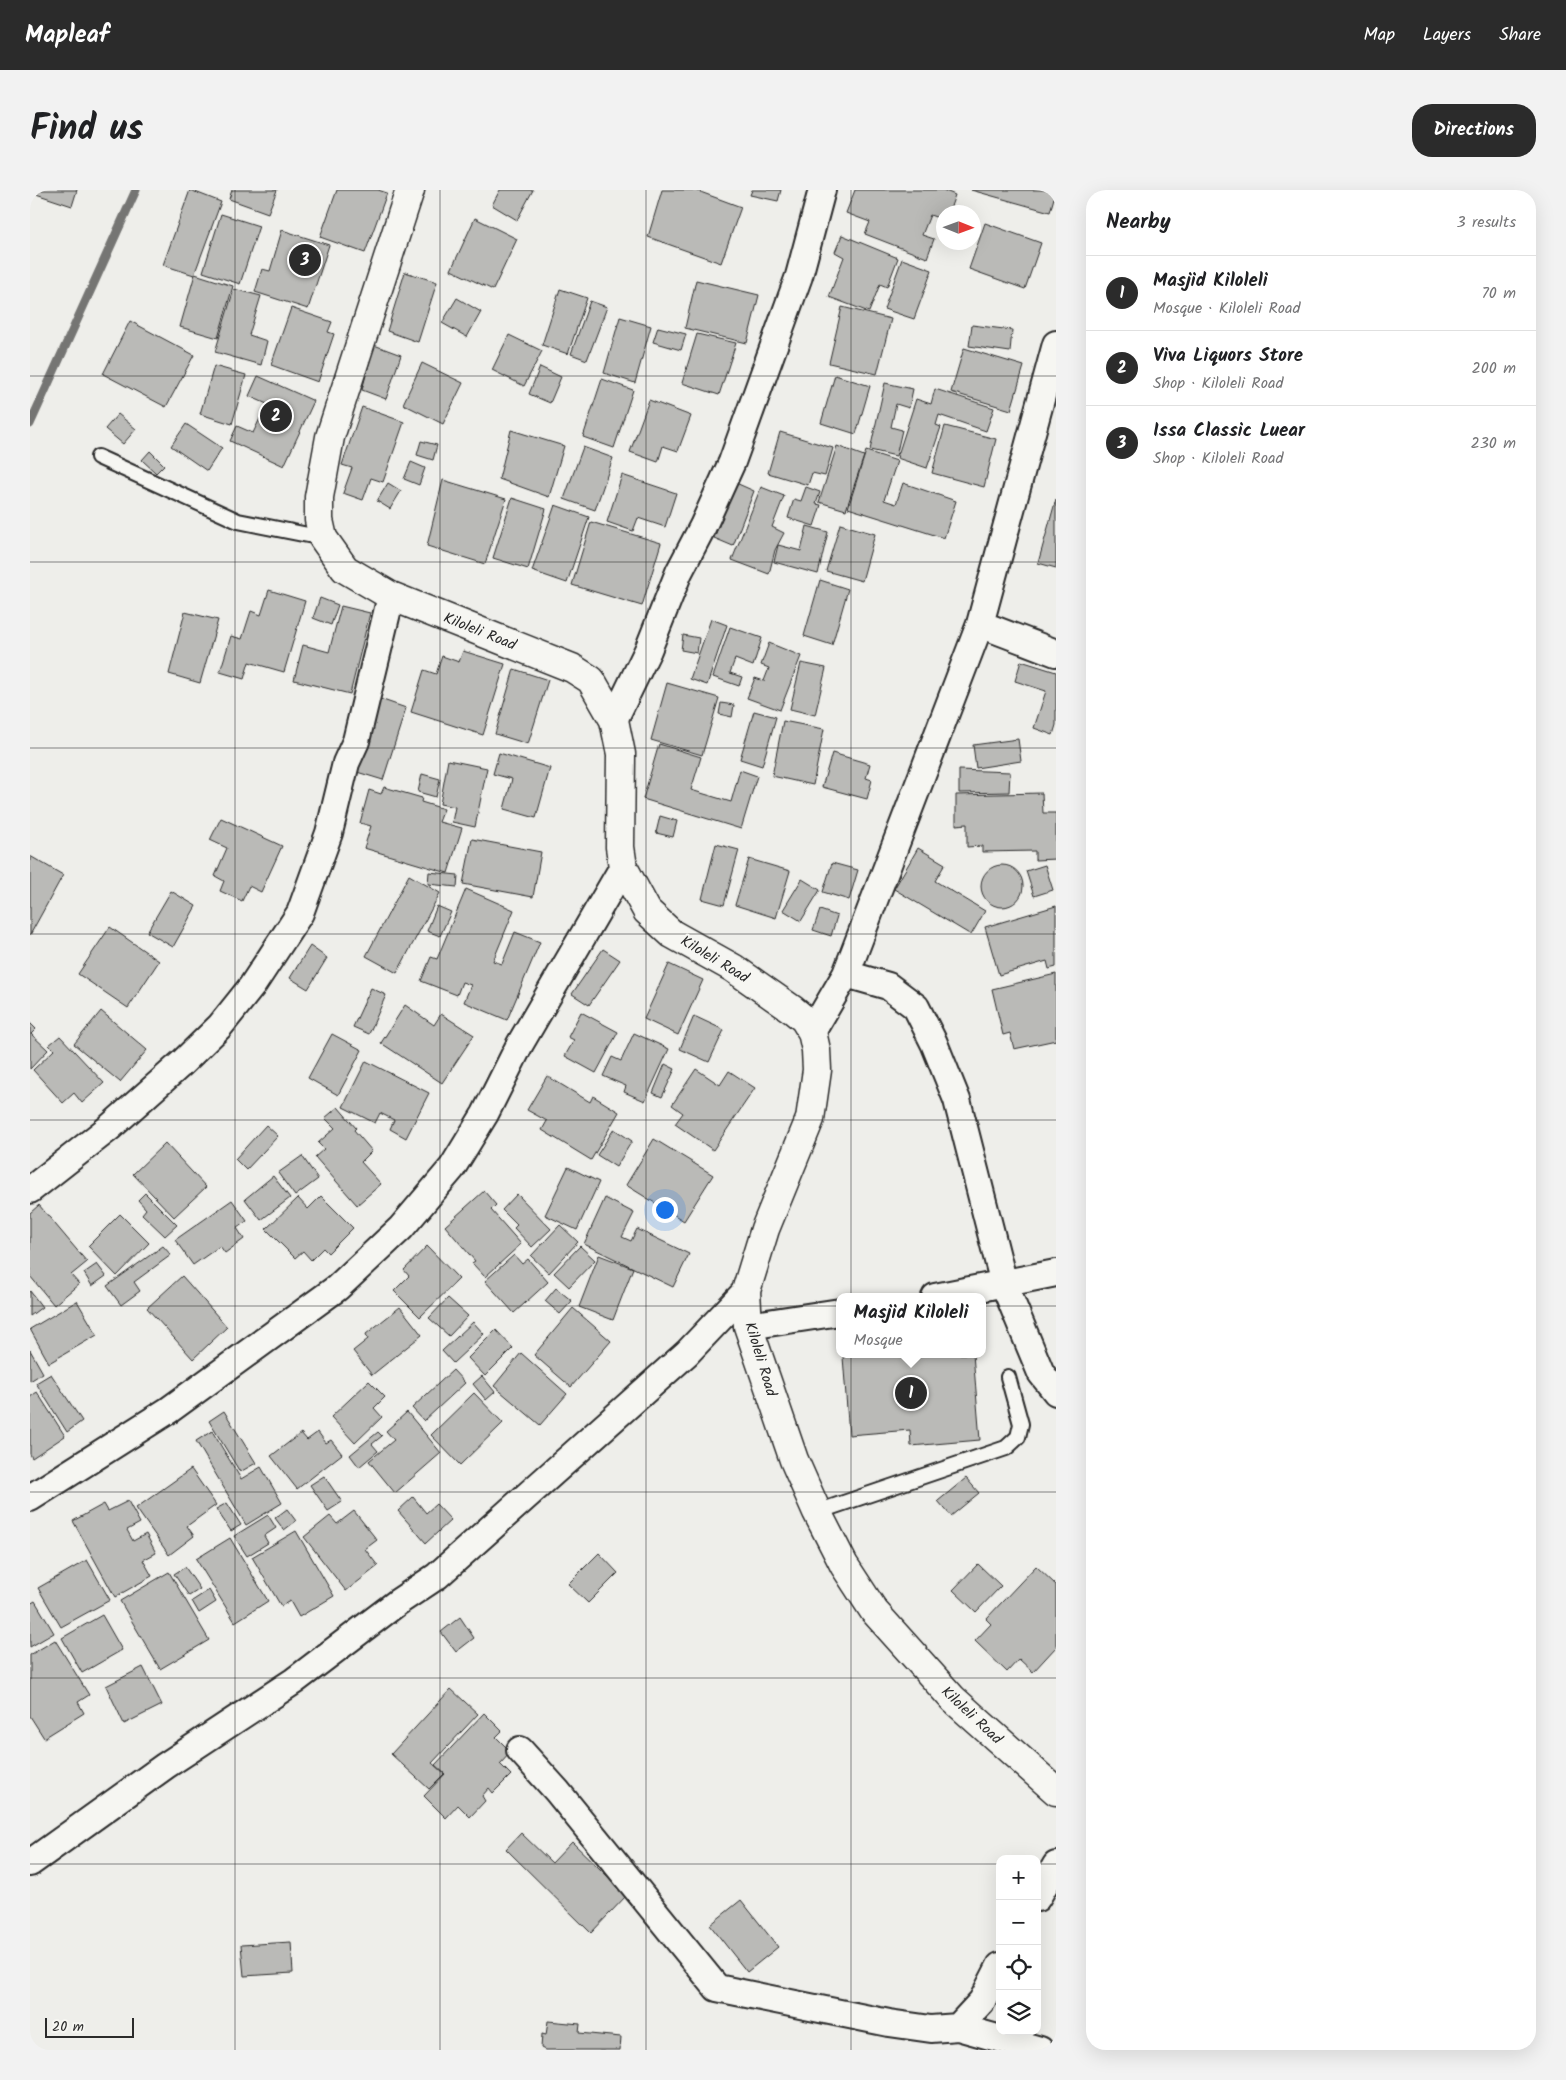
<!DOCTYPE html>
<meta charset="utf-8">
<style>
body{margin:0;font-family:Kalam,sans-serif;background:#f2f2f2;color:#202124}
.controls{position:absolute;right:15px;bottom:15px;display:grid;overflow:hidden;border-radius:10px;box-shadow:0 5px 20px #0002}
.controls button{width:45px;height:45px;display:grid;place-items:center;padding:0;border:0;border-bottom:1px solid #e0e0e0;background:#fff;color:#202124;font:25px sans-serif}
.compass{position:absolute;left:906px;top:15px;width:45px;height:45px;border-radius:50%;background:#fff;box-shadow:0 5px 20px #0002;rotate:91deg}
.scale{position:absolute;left:15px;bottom:12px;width:89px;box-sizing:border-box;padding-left:5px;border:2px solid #2b2b2b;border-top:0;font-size:14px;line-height:18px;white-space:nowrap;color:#2b2b2b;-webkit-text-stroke:4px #f6f6f2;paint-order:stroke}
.you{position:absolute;left:634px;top:1019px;width:18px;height:18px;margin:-12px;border:4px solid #fff;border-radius:50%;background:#1a73e8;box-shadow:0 0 0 8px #1a73e833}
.badge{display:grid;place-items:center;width:32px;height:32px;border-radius:50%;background:#2b2b2b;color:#fff;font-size:16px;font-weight:700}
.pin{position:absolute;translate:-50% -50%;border:2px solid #fff;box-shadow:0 1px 5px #0006}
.popup{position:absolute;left:806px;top:1103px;width:150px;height:65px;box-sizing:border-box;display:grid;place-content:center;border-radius:10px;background:#fff;filter:drop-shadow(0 1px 4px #0005);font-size:16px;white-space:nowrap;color:#757577}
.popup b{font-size:19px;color:#202124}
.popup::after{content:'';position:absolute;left:50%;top:100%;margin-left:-10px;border:10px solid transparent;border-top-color:#fff}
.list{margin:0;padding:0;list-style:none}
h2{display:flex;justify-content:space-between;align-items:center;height:65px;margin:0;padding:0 20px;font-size:21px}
h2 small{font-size:16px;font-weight:400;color:#757577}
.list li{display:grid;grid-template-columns:32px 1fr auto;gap:15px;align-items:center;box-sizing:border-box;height:75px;padding:0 20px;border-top:1px solid #e0e0e0}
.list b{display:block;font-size:19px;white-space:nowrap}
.list p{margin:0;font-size:16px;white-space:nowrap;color:#757577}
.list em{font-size:16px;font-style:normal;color:#757577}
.icon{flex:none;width:28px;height:28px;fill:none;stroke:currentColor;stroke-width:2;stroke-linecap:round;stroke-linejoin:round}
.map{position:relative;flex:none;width:1026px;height:1860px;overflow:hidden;border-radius:20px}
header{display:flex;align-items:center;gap:30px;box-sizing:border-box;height:70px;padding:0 25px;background:#2b2b2b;color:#fff}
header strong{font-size:24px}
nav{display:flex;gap:28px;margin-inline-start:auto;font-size:18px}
.intro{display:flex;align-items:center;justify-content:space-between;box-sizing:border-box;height:120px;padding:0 30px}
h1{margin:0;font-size:35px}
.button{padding:12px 22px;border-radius:20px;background:#2b2b2b;color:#fff;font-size:18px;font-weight:700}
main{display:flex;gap:30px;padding:0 30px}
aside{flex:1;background:#fff;border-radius:20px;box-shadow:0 5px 20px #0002}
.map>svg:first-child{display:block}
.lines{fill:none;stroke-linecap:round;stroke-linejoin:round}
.stream{stroke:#757573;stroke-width:9}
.building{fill:#babab7;stroke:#2b2b2b}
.lane-casing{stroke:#2b2b2b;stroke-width:18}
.street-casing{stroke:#2b2b2b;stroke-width:30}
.secondary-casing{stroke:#2b2b2b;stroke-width:31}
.lane{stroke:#f6f6f2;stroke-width:14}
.street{stroke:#f6f6f2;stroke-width:26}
.secondary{stroke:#f6f6f2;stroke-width:28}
.grid{fill:none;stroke:#2b2b2b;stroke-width:1;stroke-opacity:0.55}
.labels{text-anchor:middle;stroke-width:4.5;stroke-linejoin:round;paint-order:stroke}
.street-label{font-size:15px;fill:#2b2b2b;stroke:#f6f6f2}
</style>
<header>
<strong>Mapleaf</strong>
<nav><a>Map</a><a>Layers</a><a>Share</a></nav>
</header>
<div class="intro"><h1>Find us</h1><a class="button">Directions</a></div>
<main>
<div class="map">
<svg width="1026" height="1860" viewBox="0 0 1026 1860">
<rect width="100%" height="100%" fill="#eeeeea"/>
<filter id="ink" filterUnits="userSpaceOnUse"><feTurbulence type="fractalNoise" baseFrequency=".02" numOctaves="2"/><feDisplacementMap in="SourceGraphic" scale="10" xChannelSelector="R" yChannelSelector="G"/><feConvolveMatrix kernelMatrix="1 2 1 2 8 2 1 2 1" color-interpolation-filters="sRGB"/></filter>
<g filter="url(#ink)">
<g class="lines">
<!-- stream -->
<path class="stream" d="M0 234 106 0"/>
</g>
<!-- building -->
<path class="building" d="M0 0H47L42 16 0 2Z
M160 0 191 12 164 85 133 75Z
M202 0H247L238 23 199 9Z
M307 0H348L357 3 335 63 290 47Z
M470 0H503L487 30 462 15Z
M632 0H665L711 17 691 73 618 47Z
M722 0H751L748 11 720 5Z
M825 0H913L925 5 919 22H914V30L900 25 892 45 904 49 897 68 835 44 840 32 816 23Z
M941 0H1026V1L1020 22Z
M191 24 229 36 210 94 173 82Z
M445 28 487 49 463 100 421 80Z
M955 33 1011 53 995 99 939 79Z
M252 40 299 55 278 119 225 102 232 79 240 81Z
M812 45 868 68 857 97 850 94 839 122 799 107 814 67 805 62Z
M872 69 902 80 884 129 854 119Z
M375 82 407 92 388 152 357 141Z
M165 84 203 96 188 148 150 137Z
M666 90 729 105 717 153 655 138Z
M204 99 231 106 219 145 237 151 231 175 185 162Z
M530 99 557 108 538 164 512 155Z
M427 108 451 122 437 147 412 133Z
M560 111 577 117 557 170 541 164Z
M812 117 861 129 847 184 799 173Z
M261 118 302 132 298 142 304 144 288 192 241 175Z
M590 127 621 136 605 193 574 183Z
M100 131 164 165 136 217 73 184Z
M942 135 982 140 980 162 939 156Z
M628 137 656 144 651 160 623 152Z
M667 144 706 153 689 205 652 193Z
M479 145 512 161 494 196 462 180Z
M344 155 371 165 356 209 332 200Z
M934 158 994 176 981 220 921 202Z
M392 173 433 193 413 234 373 214Z
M184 176 216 185 202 234 170 224Z
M510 177 531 187 520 213 499 204Z
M805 185 840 196 826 244 791 233Z
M228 186 284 211 254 276 200 251 207 236 223 243 237 214 219 206Z
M572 189 603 200 584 258 553 247Z
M855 193 883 199 879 218 866 214 861 237 872 240 866 266 840 260Z
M905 199 964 218 956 241 909 225 906 235 911 237 897 278 867 268 886 209 901 214Z
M619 210 661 226 648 261 633 256 628 272 600 262Z
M332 217 374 232 353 292 341 288 333 310 313 303 322 278 312 275Z
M88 224 106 239 93 254 75 239Z
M156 234 192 258 177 281 141 256Z
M915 236 966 249 954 297 902 283Z
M481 240 534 256 519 307 469 289Z
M750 242 803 258 795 286 782 283 778 295 738 283Z
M391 251 407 255 403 270 387 265Z
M807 256 834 266 816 320 789 312Z
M553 257 583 268 565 320 534 309Z
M120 261 134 275 126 283 112 270Z
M836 261 867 271 854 310 866 314 873 293 926 311 914 348 818 318Z
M381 272 395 278 389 295 374 289Z
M592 285 646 303 635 337 608 328 603 341 577 332Z
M413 290 476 309 455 374 397 356Z
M358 293 371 301 360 319 347 311Z
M706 293 724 301 703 356 684 348Z
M731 297 754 306 742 337 754 343 745 360 739 384 702 370Z
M776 297 790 302 786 314 791 315 784 336 758 328 764 309 771 311Z
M482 308 516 319 498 379 463 368Z
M1026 309V378L1008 373Z
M525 315 559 327 537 393 502 381Z
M561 332 631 353 612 416 542 395Z
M810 334 845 344 832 391 796 381Z
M777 336 798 342 788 384 744 372 748 355 771 361Z
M790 390 818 399 802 455 774 446Z
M239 400 275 411 254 482 219 472 214 489 190 482 201 446 212 449 221 421 231 425Z
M290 408 308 415 301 435 283 428Z
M311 416 340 423 320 504 264 490 273 455 299 462Z
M155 422 188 430 170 493 139 484Z
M681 429 697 435 677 495 660 489Z
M700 437 732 448 723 476 705 469 700 483 712 487 709 496 683 487Z
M653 445 669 448 667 463 651 460Z
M739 453 771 466 750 520 717 508 725 488 734 491 739 478 731 475Z
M433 461 475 474 453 545 381 522 394 480 406 484 412 466 429 472Z
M991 471 1026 482V535L1023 545 1004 538 1016 501 985 491Z
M771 473 796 478 785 525 760 519Z
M484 479 518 490 498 554 465 544Z
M637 493 689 508 672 565 621 550Z
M350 509 376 518 353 590 327 582Z
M691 513 704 515 702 527 689 524Z
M724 521 746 527 732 576 710 569Z
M753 531 794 539 783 595 742 586Z
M988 549 991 571 946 578 943 555Z
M629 554 671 567 661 600 701 612 710 580 727 586 711 639 613 609Z
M469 563 520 578 506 628 474 619 482 589 463 584Z
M802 563 840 574 836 588 842 590 837 609 792 597Z
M418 570 457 578 445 637 422 632 425 617 410 614Z
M929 580 980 582 979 602 929 603Z
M392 584 410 589 406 607 388 602Z
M354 597 392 608 391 612 414 619 409 632 432 638 418 683 334 658 341 636 330 633 339 600 351 604Z
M1012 603 1013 623H1026V669L1005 670V661L952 662V656L937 657V634L926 635V605Z
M630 626 647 631 643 647 626 643Z
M191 628 252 656 231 702 219 696 212 711 190 701 194 691 185 686 197 658 180 650Z
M442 649 511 662 503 707 433 694Z
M686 654 709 660 694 715 672 709Z
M888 658 915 674 905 691 955 721 941 745 864 699Z
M0 666 33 685 0 745Z
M719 669 760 681 746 728 705 715Z
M802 673 828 680 819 710 793 702Z
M951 696a21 21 0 1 1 42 0a21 21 0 1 1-42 0Z
M1015 675 1023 700 1004 706 996 681Z
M399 682 428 685 427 697 398 694Z
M379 685 410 703 367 783 336 766Z
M772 689 790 700 771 731 753 720Z
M436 699 484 720 463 771 472 774 485 742 510 752 477 830 434 812 441 795 432 792 427 805 391 791 401 767 407 769Z
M141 701 166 716 143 757 117 742Z
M407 716 421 722 410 746 397 741Z
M1026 716V777L1019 779 1017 771 969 785 955 737Z
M790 720 807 726 801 746 783 740Z
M80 737 129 771 98 818 48 784Z
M280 756 297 768 278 799 260 788Z
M573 759 590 770 559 815 542 804Z
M639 774 673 790 648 845 614 829Z
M1026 784V850L984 859 980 843 973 845 962 799Z
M341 798 356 805 339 844 323 837Z
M375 815 404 835 411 824 444 845 412 893 351 853Z
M71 821 117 860 90 892 44 854Z
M551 822 588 842 566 883 535 866 544 850 538 847Z
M664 826 694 840 679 872 650 859Z
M0 833 6 839 1 844 18 860 0 879Z
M604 843 639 859 615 911 594 902 596 896 573 886 582 867 591 871Z
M302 844 332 860 308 905 278 888Z
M30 846 74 893 52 913 44 903 33 913 3 880 24 860 19 855Z
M336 871 399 903 376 948 360 939 364 930 350 923 345 933 313 917Z
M635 874 645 879 632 907 623 903Z
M666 879 690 895 699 881 725 898 683 960 645 934 653 923 642 915Z
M517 886 560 912 563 906 589 922 561 970 512 940 517 931 497 920Z
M308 917 326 938 324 940 342 961 331 972 351 994 327 1015 285 967 294 959 288 953 305 938 295 928Z
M236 935 248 946 216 980 205 969Z
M584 939 602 951 586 977 567 965Z
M624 949 683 985 654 1031 596 995Z
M135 953 176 997 144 1027 103 984Z
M272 966 288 989 265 1006 248 983Z
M538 977 569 992 547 1040 515 1025Z
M243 986 260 1008 231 1030 215 1009Z
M454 1001 466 1015 461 1020 491 1054 455 1087 442 1073 445 1071 415 1036Z
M115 1003 147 1035 135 1046 112 1024 116 1019 108 1010Z
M487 1004 521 1039 502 1057 484 1038 487 1035 472 1020Z
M291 1006 323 1038 298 1063 293 1058 281 1070 273 1061 265 1068 236 1039 268 1008 278 1019Z
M575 1008 604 1023 592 1047 601 1051 607 1039 659 1064 643 1097 554 1054Z
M202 1010 217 1031 207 1038 214 1049 195 1063 190 1056 163 1075 145 1050Z
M9 1015 57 1072 41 1085 49 1094 24 1115 0 1086V1023Z
M90 1024 119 1053 87 1086 58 1056Z
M530 1035 548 1052 519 1083 501 1066Z
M133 1056 141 1065 104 1092 110 1101 91 1115 77 1096Z
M397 1056 429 1089 390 1127 364 1101 379 1086 374 1080Z
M550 1056 565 1070 539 1097 524 1083Z
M484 1065 492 1074 498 1069 518 1092 484 1123 455 1091Z
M569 1065 603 1078 583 1130 549 1117Z
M67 1074 76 1086 62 1096 54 1083Z
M152 1086 197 1137 163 1169 117 1118Z
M526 1098 542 1111 530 1124 515 1111Z
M0 1101 12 1117 0 1126Z
M418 1108 438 1126 419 1146 399 1128Z
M47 1111 67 1145 19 1173 0 1139Z
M370 1117 392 1145 342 1185 323 1161 338 1149 336 1144Z
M543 1118 581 1151 541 1197 504 1165Z
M443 1132 454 1144 423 1173 412 1161Z
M466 1140 483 1158 455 1186 438 1168Z
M0 1160 13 1183 0 1191Z
M491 1163 537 1204 510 1235 464 1196Z
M839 1164H943L950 1250 881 1256 880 1240 819 1245 813 1167Z
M423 1180 435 1193 394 1231 382 1218Z
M21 1184 52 1231 37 1242 6 1193Z
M452 1186 465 1202 456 1210 443 1194Z
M339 1191 355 1207 344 1218 352 1227 325 1253 301 1227Z
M7 1202 35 1246 2 1268 0 1264V1207Z
M444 1203 473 1233 430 1275 401 1245Z
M194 1221 226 1273 210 1282 179 1231Z
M377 1222 411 1263 365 1303 339 1271 364 1250 356 1241Z
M182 1241 211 1289 231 1277 252 1313 216 1335 166 1251Z
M288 1242 296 1253 301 1250 312 1264 267 1299 241 1266 271 1243 277 1250Z
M348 1242 352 1246 342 1254 348 1261 329 1277 320 1265Z
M161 1279 186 1315 157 1336 164 1346 139 1365 106 1318Z
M294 1286 312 1312 298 1321 280 1295Z
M936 1288 949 1303 921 1326 908 1311Z
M383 1307 396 1323 406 1314 421 1330 396 1353 368 1321Z
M98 1311 110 1333 97 1340 103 1351 116 1344 126 1363 113 1370 122 1386 85 1407 43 1331 74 1314 78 1321Z
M197 1313 211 1335 201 1341 186 1319Z
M257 1319 266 1331 254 1340 245 1328Z
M324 1321 347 1350 335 1359 348 1376 316 1401 274 1347 300 1326 307 1334Z
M238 1325 246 1338 234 1346 238 1353 217 1366 204 1346Z
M266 1341 304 1406 269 1427 260 1411 251 1416 222 1367Z
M200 1348 238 1411 205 1432 166 1369Z
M569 1363 588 1383 558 1413 538 1394Z
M57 1370 80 1410 31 1437 8 1398Z
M948 1374 971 1396 946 1422 923 1400Z
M1006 1376 1026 1395V1457L1003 1482 989 1469 977 1482 945 1451 961 1434 956 1429Z
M155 1377 170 1399 159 1406 144 1384Z
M139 1382 179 1450 130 1479 90 1411Z
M179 1400 186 1412 169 1423 162 1411Z
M5 1411 24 1443 0 1457V1414Z
M72 1425 92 1460 52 1483 32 1448Z
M430 1427 444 1448 426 1462 411 1442Z
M25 1450 59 1505 48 1512 54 1523 14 1548 0 1526V1465Z
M113 1477 132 1515 94 1534 76 1496Z
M421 1499 448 1524 402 1573 414 1584 399 1599 361 1564Z
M454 1523 472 1541 466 1547 481 1562 470 1574 481 1585 463 1603 459 1598 452 1606 455 1611 440 1627 428 1615 416 1628 394 1606 415 1584 405 1575Z
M491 1643 522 1673 542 1652 597 1705 561 1743 476 1659Z
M711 1710 748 1757 717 1782 680 1735Z
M261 1752 263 1783 214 1786 211 1755Z
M518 1831 550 1834 549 1843 591 1847 590 1860H515L511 1858 512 1844 516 1845Z"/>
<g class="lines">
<!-- lane casing -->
<g class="lane-casing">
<path id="lane" d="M68 267 208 331 293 348
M787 1322 976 1258 988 1247 991 1234 978 1187"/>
</g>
<!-- street casing -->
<g class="street-casing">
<path id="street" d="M950 434 1026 463
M584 530 618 460 649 382 673 336 702 272 769 86 792 0
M816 784 858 796 886 817 904 853 927 910 974 1094 1011 1183 1026 1202
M782 842 816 784 950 434 1026 154
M0 1000 79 938 152 873 190 836 222 796 270 723 299 643 316 573 326 551 361 406
M905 1107 1026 1083
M718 1136 810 1122
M0 1308 139 1220 307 1098 371 1038 422 978 455 924 490 854 593 677
M490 1560 527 1601 687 1798 859 1833 901 1839 928 1837 952 1811 970 1776
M0 1673 135 1576 264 1491 368 1412 407 1386 657 1163 716 1101
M1007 1708 1026 1675
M928 1837 1010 1860"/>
</g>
<!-- secondary casing -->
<g class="secondary-casing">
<path id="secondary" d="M380 0 300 247 289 307V330L293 348 315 379 361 406 542 478 561 490 584 530 591 564 590 657 593 677 617 721 642 744 703 778 763 820 774 829 782 842 786 860 787 880 780 929 735 1039 716 1101 718 1136 764 1270 787 1322 814 1375 844 1421 923 1509 1026 1601"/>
</g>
<!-- lane -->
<use href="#lane" class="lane"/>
<!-- street -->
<use href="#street" class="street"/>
<!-- secondary -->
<use href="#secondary" class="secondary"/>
</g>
</g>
<!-- grid -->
<path class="grid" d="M205 0V1860M410 0V1860M616 0V1860M821 0V1860M0 186H1026M0 372H1026M0 558H1026M0 744H1026M0 930H1026M0 1116H1026M0 1302H1026M0 1488H1026M0 1674H970M1007 1674H1026"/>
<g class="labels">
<!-- street labels -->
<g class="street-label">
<text transform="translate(450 441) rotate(22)" y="5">Kiloleli Road</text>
<text transform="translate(685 769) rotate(31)" y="5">Kiloleli Road</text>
<text transform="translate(731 1169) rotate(73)" y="5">Kiloleli Road</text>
<text transform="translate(942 1525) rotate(43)" y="5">Kiloleli Road</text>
</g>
</g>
</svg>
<div class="controls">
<button>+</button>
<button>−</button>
<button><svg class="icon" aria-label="locate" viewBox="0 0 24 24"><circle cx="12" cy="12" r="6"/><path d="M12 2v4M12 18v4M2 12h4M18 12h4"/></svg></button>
<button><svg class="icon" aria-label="layers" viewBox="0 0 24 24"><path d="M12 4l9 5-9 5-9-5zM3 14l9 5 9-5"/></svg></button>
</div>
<svg class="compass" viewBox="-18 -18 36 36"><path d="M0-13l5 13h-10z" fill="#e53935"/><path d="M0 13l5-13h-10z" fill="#757577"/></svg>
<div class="scale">20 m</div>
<div class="you"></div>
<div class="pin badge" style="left:881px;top:1203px">1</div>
<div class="popup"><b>Masjid Kiloleli</b>Mosque</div>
<div class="pin badge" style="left:246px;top:226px">2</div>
<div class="pin badge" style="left:275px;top:70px">3</div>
</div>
<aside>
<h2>Nearby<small>3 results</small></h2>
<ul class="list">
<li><span class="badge">1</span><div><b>Masjid Kiloleli</b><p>Mosque · Kiloleli Road</p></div><em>70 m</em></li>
<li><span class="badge">2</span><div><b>Viva Liquors Store</b><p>Shop · Kiloleli Road</p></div><em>200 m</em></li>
<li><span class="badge">3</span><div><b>Issa Classic Luear</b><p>Shop · Kiloleli Road</p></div><em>230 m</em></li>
</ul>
</aside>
</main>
